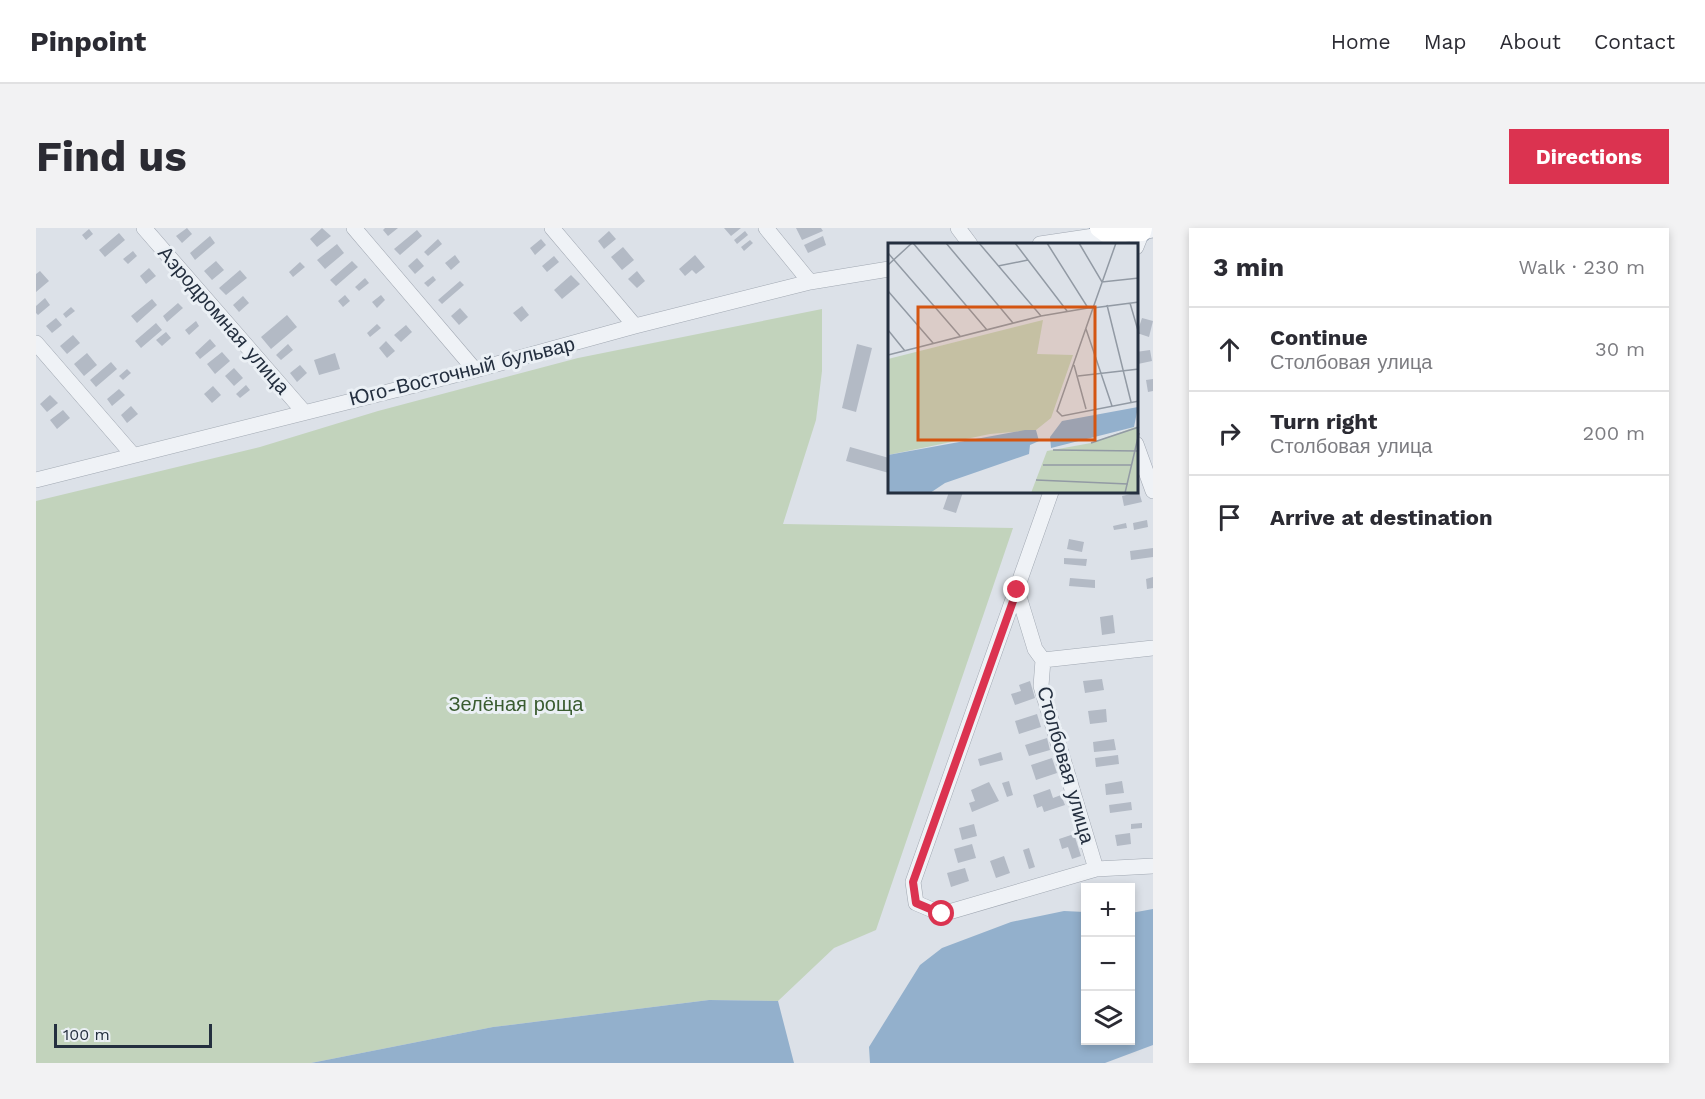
<!DOCTYPE html>
<meta charset="utf-8">
<style>
body{margin:0;font-family:"Work Sans",sans-serif;background:#f2f2f3;color:#2b2b33}
.controls{position:absolute;right:18px;bottom:18px;display:grid;overflow:hidden;border-radius:0px;box-shadow:0 3px 9px #0003}
.controls button{width:54px;height:54px;display:grid;place-items:center;padding:0;border:0;border-bottom:2px solid #e1e1e2;background:#fff;color:#2b2b33;font:30px sans-serif}
.scale{position:absolute;left:18px;bottom:15px;width:158px;box-sizing:border-box;padding-left:6px;border:3px solid #242f3f;border-top:0;font-size:16px;line-height:21px;white-space:nowrap;color:#242f3f;-webkit-text-stroke:4px #ebf0f5;paint-order:stroke}
.stop{position:absolute;width:18px;height:18px;margin:-14px;border:4px solid #db3350;border-radius:50%;background:#fff}
.stop.end{background:#db3350;border-color:#fff;box-shadow:0 2px 6px #0008}
.list{margin:0;padding:0;list-style:none}
h2{display:flex;justify-content:space-between;align-items:center;height:78px;margin:0;padding:0 24px;font-size:26px}
h2 small{font-size:20px;font-weight:400;color:#7c7c81}
.list li{display:grid;grid-template-columns:39px 1fr auto;gap:18px;align-items:center;box-sizing:border-box;height:84px;padding:0 24px;border-top:2px solid #e1e1e2}
.list b{display:block;font-size:22px;white-space:nowrap}
.list p{margin:0;font-size:20px;white-space:nowrap;color:#7c7c81}
.list em{font-size:20px;font-style:normal;color:#7c7c81}
.icon{flex:none;width:33px;height:33px;fill:none;stroke:currentColor;stroke-width:2;stroke-linecap:round;stroke-linejoin:round}
.map{position:relative;flex:none;width:1117px;height:835px;overflow:hidden;border-radius:0px}
header{display:flex;align-items:center;gap:36px;box-sizing:border-box;height:84px;padding:0 30px;background:#fff;border-bottom:2px solid #e1e1e2}
header strong{font-size:28px}
nav{display:flex;gap:33px;margin-inline-start:auto;font-size:21px}
.intro{display:flex;align-items:center;justify-content:space-between;box-sizing:border-box;height:144px;padding:0 36px}
h1{margin:0;font-size:42px}
.button{padding:15px 27px;border-radius:0px;background:#db3350;color:#fff;font-size:21px;font-weight:700}
main{display:flex;gap:36px;padding:0 36px}
aside{flex:1;background:#fff;border-radius:0px;box-shadow:0 3px 9px #0003}
.map>svg:first-child{display:block}
.green{fill:#c2d3bc}
.water{fill:#93b0cc}
.building{fill:#b3bac5}
.lines{fill:none;stroke-linecap:round;stroke-linejoin:round}
.minor-casing{stroke:#a1a8b2;stroke-width:16}
.major-casing{stroke:#9aa5b5;stroke-width:20}
.minor{stroke:#eff2f6;stroke-width:15}
.major{stroke:#fff;stroke-width:18}
.route{stroke:#db3350;stroke-width:8}
.labels{text-anchor:middle;stroke-width:6;stroke-linejoin:round;paint-order:stroke}
.street-label{font-size:20px;fill:#242f3f;stroke:#ebf0f5}
.park-label{font-size:20px;fill:#3a5c30;stroke:#ebf0f5}
.inset-road{fill:none;stroke:#929aa4;stroke-width:1.5}
.view{fill:#d45511;fill-opacity:0.15;stroke:#d45511;stroke-width:3}
.inset-edge{fill:none;stroke:#242f3f;stroke-width:3}
</style>
<header>
<strong>Pinpoint</strong>
<nav><a>Home</a><a>Map</a><a>About</a><a>Contact</a></nav>
</header>
<div class="intro"><h1>Find us</h1><a class="button">Directions</a></div>
<main>
<div class="map">
<svg width="1117" height="835" viewBox="0 0 1117 835">
<rect width="100%" height="100%" fill="#dce1e8"/>
<!-- green -->
<path class="green" d="M786 81V143L780 192 747 296 977 300 840 702 798 720 742 773 673 772 457 799 275 835H0V273L224 219 342 183 542 130Z"/>
<!-- water -->
<path class="water" d="M1117 681V817L1069 835H834L833 819 884 737 906 720 975 694 1028 683 1049 684 1050 812H1094L1095 685Z
M673 772 742 773 758 835H275L457 799Z"/>
<!-- building -->
<path class="building" d="M151 0 156 6 146 15 140 8Z
M286 0 295 8 281 19 274 11Z
M349 0H362L352 8 347 2Z
M688 0H705L695 8Z
M760 0H785L787 3 766 12Z
M53 1 57 6 50 12 46 7Z
M381 2 386 8 364 27 358 21Z
M573 3 580 11 568 21 562 13Z
M709 3 712 7 701 16 698 12Z
M83 5 89 12 69 29 63 22Z
M174 8 179 15 159 32 154 25Z
M787 8 790 17 772 25 768 17Z
M402 11 406 16 392 28 388 24Z
M505 11 510 17 499 27 494 20Z
M714 12 717 15 708 23 705 19Z
M301 16 308 25 289 41 281 32Z
M587 19 598 32 586 42 575 29Z
M97 23 101 28 92 36 87 31Z
M419 27 424 34 415 42 409 35Z
M659 27 669 39 660 46 656 42 649 48 643 41Z
M518 28 523 34 511 44 506 38Z
M381 30 388 38 379 46 372 38Z
M180 33 188 42 176 52 168 43Z
M316 33 322 39 300 58 294 52Z
M264 34 269 39 257 49 253 44Z
M113 40 120 48 110 56 104 48Z
M204 42 211 50 190 67 183 60Z
M4 43 13 53 0 64V46Z
M601 43 609 53 601 60 592 51Z
M535 47 544 56 526 71 518 62Z
M397 48 400 52 392 59 388 55Z
M329 50 333 55 323 63 319 59Z
M424 53 428 57 406 76 402 72Z
M309 67 314 73 307 79 302 73Z
M345 67 349 72 341 80 336 74Z
M207 68 213 75 203 84 197 77Z
M9 70 14 77 2 87 0 85V78Z
M116 71 121 77 101 95 95 88Z
M142 75 147 80 131 94 127 88Z
M486 78 493 87 485 94 477 85Z
M35 79 39 83 30 90 27 86Z
M424 80 432 89 423 97 415 88Z
M251 87 261 99 235 121 225 109Z
M20 90 26 97 16 105 10 98Z
M1106 90 1117 93 1113 109 1101 105Z
M160 93 163 98 153 107 149 102Z
M120 95 126 102 105 120 99 113Z
M341 96 345 100 334 109 331 105Z
M370 97 376 104 365 114 358 107Z
M130 104 135 110 126 118 120 112Z
M37 107 44 115 31 126 24 118Z
M174 111 180 118 164 131 159 125Z
M350 113 359 123 351 130 343 120Z
M252 116 257 122 245 132 240 127Z
M821 116 836 120 820 184 806 180Z
M1114 122 1116 133 1102 136 1100 124Z
M186 124 194 133 179 146 171 136Z
M51 125 61 137 48 148 38 136Z
M299 125 304 141 283 147 278 132Z
M75 134 81 141 60 159 54 152Z
M264 137 271 145 261 154 254 145Z
M198 140 207 150 198 158 189 148Z
M91 141 95 145 87 152 83 148Z
M1117 151V163L1112 164 1110 152Z
M210 157 214 162 204 170 200 166Z
M177 158 185 167 176 175 168 166Z
M83 161 89 167 76 178 71 171Z
M14 167 22 175 11 184 4 176Z
M95 178 102 186 91 195 85 187Z
M27 182 34 190 21 201 14 192Z
M814 219 853 230V245L810 233Z
M913 264H927L920 285 907 281Z
M1103 264 1106 274 1088 278 1086 268Z
M1111 292 1112 299 1098 302 1097 295Z
M1090 295 1091 300 1078 302 1077 298Z
M1033 311 1048 314 1046 324 1031 321Z
M1117 320V329L1095 332 1094 323Z
M1028 330 1051 331 1050 338 1028 336Z
M1117 349V360L1111 361 1110 351Z
M1034 350 1059 352V360L1033 358Z
M1077 387 1079 405 1066 407 1064 389Z
M1066 451 1068 462 1049 465 1047 453Z
M994 453 999 470 979 477 975 466 985 463 983 457Z
M1070 481 1071 494 1054 496 1052 483Z
M1001 486 1005 499 983 506 979 493Z
M1011 510 1014 522 993 528 989 517Z
M1078 511 1080 522 1058 524 1057 514Z
M965 524 967 532 944 538 942 531Z
M1082 527 1083 536 1060 539 1059 530Z
M1016 530 1021 545 1000 552 995 537Z
M973 553 977 567 971 569 966 555Z
M1086 553 1088 565 1070 567 1069 556Z
M953 554 963 573 936 584 933 575 939 573 935 562Z
M1014 561 1017 570 1025 567 1029 577 1008 584 1006 578 1001 580 997 567Z
M1095 574 1096 582 1074 585 1073 577Z
M1106 595V600L1095 601V596Z
M938 596 941 608 926 612 923 600Z
M1094 605 1095 616 1081 618 1079 607Z
M1038 606 1045 628 1036 631 1032 619 1026 621 1023 611Z
M936 616 940 630 922 635 918 621Z
M993 620 999 639 993 641 987 622Z
M968 628 974 645 960 650 954 633Z
M929 640 933 653 915 659 911 645Z"/>
<g class="lines">
<!-- minor casing -->
<g class="minor-casing">
<path id="minor" d="M108 0 268 184
M318 0 439 142
M516 0 599 98
M730 0 774 54
M922 0 934 16
M1004 16 1071 6
M1100 19 1106 4 1117 2
M0 115 97 227
M1100 216 1117 263
M0 252 439 142 599 98 774 54 853 41
M1015 264 877 654 880 675 906 686 1060 641 1117 638
M981 362 999 421 1007 432
M1007 432 1005 458 1060 641
M1007 432 1117 420"/>
</g>
<!-- major casing -->
<g class="major-casing">
<path id="major" d="M1063 0 1071 6 1106 4 1107 0"/>
</g>
<!-- minor -->
<use href="#minor" class="minor"/>
<!-- major -->
<use href="#major" class="major"/>
</g>
<g class="lines">
<!-- route -->
<path class="route" d="M906 686 880 675 877 654 981 362"/>
</g>
<g class="labels">
<!-- street labels -->
<g class="street-label">
<text transform="translate(188 92) rotate(49)" y="7">Аэродромная улица</text>
<text transform="translate(426 143) rotate(-14)" y="7">Юго-Восточный бульвар</text>
<text transform="translate(1030 537) rotate(74)" y="7">Столбовая улица</text>
</g>
<!-- park labels -->
<g class="park-label">
<text x="480" y="483">Зелёная роща</text>
</g>
</g>
<!-- overview -->
<g transform="translate(852 15)">
<rect width="250" height="250" fill="#dce1e8"/>
<path d="M155 77 149 111 185 112 163 175 148 187 102 191 0 212V116ZM250 178V250H143L159 208 203 200 250 183Z" fill="#c2d3bc"/>
<path d="M250 164 246 184 163 205 162 194 174 178ZM137 187H148L151 198 142 202 141 211 57 240 42 250H0V212Z" fill="#93b0cc"/>
<path class="inset-road" d="M25 0 99 87M58 0 125 80M91 0 153 73M127 0 179 68M159 0 200 65H205L228 0M191 0 214 39 251 35M0 10 72 93M0 22 24 0M110 23 140 17M0 48 45 100M251 59 205 65 169 168 174 173 251 158M242 60 251 91M219 62 243 159M198 86 224 163M0 87 17 108M0 112 153 73 200 65M186 122 198 166M190 133 251 126M203 200 251 184M165 207 251 208M155 222H244M148 237 240 241M237 250 251 190"/>
<path class="view" d="M30 64H207V197H30Z"/>
<rect width="250" height="250" class="inset-edge"/>
</g>
</svg>
<div class="controls">
<button>+</button>
<button>−</button>
<button><svg class="icon" aria-label="layers" viewBox="0 0 24 24"><path d="M12 4l9 5-9 5-9-5zM3 14l9 5 9-5"/></svg></button>
</div>
<div class="scale">100 m</div>
<div class="stop" style="left:906px;top:686px"></div>
<div class="stop end" style="left:981px;top:362px"></div>
</div>
<aside>
<h2>3 min<small>Walk · 230 m</small></h2>
<ul class="list">
<li><svg class="icon" aria-label="ahead" viewBox="0 0 24 24"><path d="M12 20V5M6 11l6-6 6 6"/></svg><div><b>Continue</b><p>Столбовая улица</p></div><em>30 m</em></li>
<li><svg class="icon" aria-label="right" viewBox="0 0 24 24"><path d="M7 20v-9h11M14 6l5 5-5 5"/></svg><div><b>Turn right</b><p>Столбовая улица</p></div><em>200 m</em></li>
<li><svg class="icon" aria-label="arrive" viewBox="0 0 24 24"><path d="M6 21V4h12l-3 4 3 4H6"/></svg><div><b>Arrive at destination</b></div></li>
</ul>
</aside>
</main>
